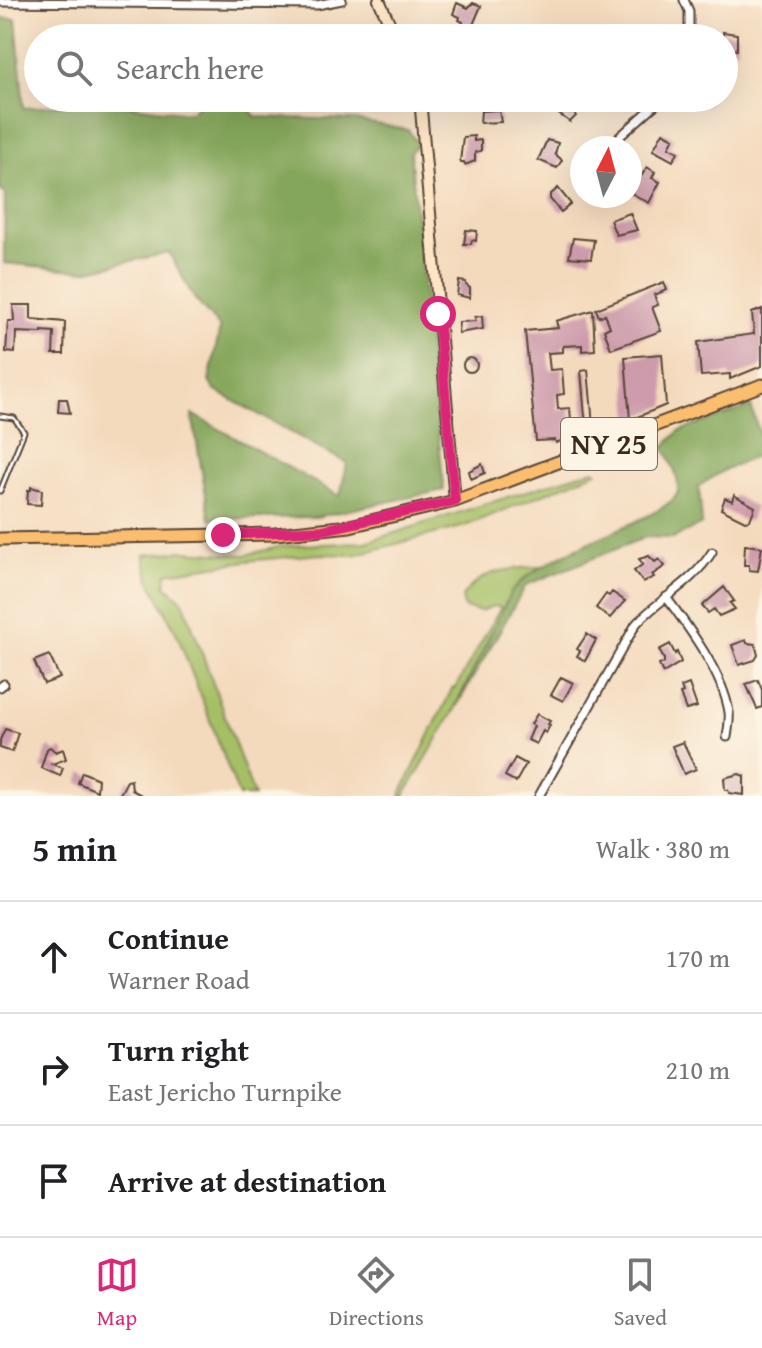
<!DOCTYPE html>
<meta charset="utf-8">
<style>
body{margin:0;font-family:"Gentium Book Plus",serif;background:#f2f2f2;color:#202124}
.compass{position:absolute;left:570px;top:136px;width:72px;height:72px;border-radius:50%;background:#fff;box-shadow:0 8px 32px #0002;rotate:6deg}
.stop{position:absolute;width:24px;height:24px;margin:-18px;border:6px solid #db2777;border-radius:50%;background:#fff}
.stop.end{background:#db2777;border-color:#fff;box-shadow:0 2px 8px #0008}
.list{margin:0;padding:0;list-style:none}
h2{display:flex;justify-content:space-between;align-items:center;height:104px;margin:0;padding:0 32px;font-size:34px}
h2 small{font-size:26px;font-weight:400;color:#757577}
.list li{display:grid;grid-template-columns:52px 1fr auto;gap:24px;align-items:center;box-sizing:border-box;height:112px;padding:0 32px;border-top:2px solid #e0e0e0}
.list b{display:block;font-size:30px;white-space:nowrap}
.list p{margin:0;font-size:26px;white-space:nowrap;color:#757577}
.list em{font-size:26px;font-style:normal;color:#757577}
.icon{flex:none;width:44px;height:44px;fill:none;stroke:currentColor;stroke-width:2;stroke-linecap:round;stroke-linejoin:round}
.map{position:relative;flex:none;width:762px;height:796px;overflow:hidden}
.search{position:absolute;background:#fff;box-shadow:0 8px 32px #0002;left:24px;right:24px;top:24px;height:88px;display:flex;align-items:center;gap:20px;box-sizing:border-box;padding:0 28px;border-radius:44px;color:#757577;font-size:30px}
.sheet{height:440px;background:#fff}
nav{display:flex;justify-content:space-around;align-items:center;box-sizing:border-box;height:112px;border-top:2px solid #e0e0e0;background:#fff;font-size:22px;color:#757577}
nav a{display:grid;justify-items:center;gap:4px}
nav .on{color:#db2777}
.map>svg:first-child{display:block}
.green{fill:#a5bf65;stroke:#707442;stroke-width:2}
.forest{fill:#84a65a;stroke:#60683c;stroke-width:2}
.building{fill:#cd9bac}
.lines{fill:none;stroke-linecap:round;stroke-linejoin:round}
.lane-casing{stroke:#574436;stroke-width:7}
.street-casing{stroke:#574436;stroke-width:11}
.secondary-casing{stroke:#574436;stroke-width:14}
.primary-casing{stroke:#574436;stroke-width:15}
.lane{stroke:#fff;stroke-width:3}
.street{stroke:#fff;stroke-width:7}
.secondary{stroke:#fde5c5;stroke-width:10}
.primary{stroke:#fbbd6e;stroke-width:11}
.route{stroke:#db2777;stroke-width:10}
.labels{text-anchor:middle;stroke-width:6;stroke-linejoin:round;paint-order:stroke}
.shield{fill:#fcf5e5;stroke:#75675a;stroke-width:2}
.shield-label{font-size:30px;font-weight:bold;fill:#3b2a1e}
</style>
<div class="map">
<svg width="762" height="796" viewBox="0 0 762 796">
<rect width="100%" height="100%" fill="#fcf5e5"/>
<filter id="ink" filterUnits="userSpaceOnUse"><feTurbulence type="fractalNoise" baseFrequency=".0125" numOctaves="2"/><feDisplacementMap in="SourceGraphic" scale="16" xChannelSelector="R" yChannelSelector="G"/><feConvolveMatrix kernelMatrix="1 2 1 2 8 2 1 2 1" color-interpolation-filters="sRGB"/></filter>
<filter id="wash" filterUnits="userSpaceOnUse"><feTurbulence type="fractalNoise" baseFrequency=".006" numOctaves="4" result="noise"/><feDisplacementMap in="SourceGraphic" scale="32" xChannelSelector="R" yChannelSelector="G"/><feGaussianBlur stdDeviation="1.8" result="paint"/><feColorMatrix in="noise" values="0 0 0 0 0 0 0 0 0 0 0 0 0 0 0 0 0 1.4 0 .05"/><feComposite in="paint" operator="in"/></filter>
<g filter="url(#wash)">
<rect width="100%" height="100%" fill="#f4dabd"/>
<!-- green -->
<path class="green" d="M593 470 597 472 465 526 354 555 321 554 246 561 167 573 165 585 183 601 254 796H239L176 632 150 581 144 555 185 551 245 555 283 546 366 542Z
M544 567 524 578 511 592 452 714 404 796H400L452 689 456 687 501 607 493 606 481 611 464 608 462 597C483 568 511 568 544 567Z"/>
<!-- forest -->
<path class="forest" d="M0 18 16 19 24 108 101 102 189 113 208 98H240L256 117 355 120 408 130 418 144 410 152 444 490 316 517 210 519 192 414 340 496 347 463 214 390 209 381 220 328 194 298 169 253 84 271 4 263 5 194 0 190Z
M751 406 762 442V454L726 469 699 486 702 524 674 538 646 537 526 585 452 714 511 592C533 567 571 551 601 537 618 529 669 510 677 494 682 483 669 458 664 447L679 431Z"/>
<g id="blocks">
<!-- building -->
<path class="building" d="M457 3 468 8 473 3 481 6 470 32 460 28 463 22 459 20 460 17 453 14Z
M341 27 349 34 345 38H318L326 29 333 35Z
M267 31H285V38H267Z
M223 32 250 33V38H223Z
M723 32 737 34V50L724 48Z
M560 98H576L570 108 576 116 570 122 553 110Z
M690 98H712L707 107 702 104 700 107 693 103 694 100Z
M499 110 501 122 480 123 481 111Z
M663 132 674 138 669 147 678 152 673 161 653 150Z
M474 136V141L481 140V151L475 152V161L465 165 464 162H460L463 137Z
M547 140 558 143 555 154 562 160 557 168 538 160Z
M647 167 655 172 652 178 660 182 649 203 631 193Z
M558 188 571 204 561 212 550 199V195Z
M630 213 637 230 616 235 610 220Z
M466 230 477 231 476 241 472 240 471 244H464Z
M573 238 594 240 591 259 569 257Z
M459 281 466 282V285L470 288V298L457 295Z
M664 282 667 290 654 295 658 305 652 307 661 331 611 349 604 330 610 327 605 314 599 317 596 309Z
M13 305H31V319L65 322 64 354H53L54 332 42 331V333L16 332 15 353 6 352 8 321H14Z
M762 309V366L730 379V374L701 376 698 342 754 334 752 313Z
M593 310 595 350 582 351V345L563 346V352L548 353 550 370 562 369 564 394 557 395 558 409 570 408 571 420 567 421 568 438 556 443 555 440 536 441 525 331 558 328 556 321Z
M482 316 483 329 458 333 459 322 476 321 475 317Z
M662 354 666 405 630 420 625 357Z
M463 365a7 7 0 1 1 14 0a7 7 0 1 1-14 0Z
M588 370 593 425 586 428 581 371Z
M59 399H67L70 413 58 412Z
M482 464 485 473 471 479 469 471Z
M31 487 42 490 41 505 27 504 28 490H31Z
M734 495 755 507 750 520 745 521 721 509 725 498 732 501Z
M745 545 762 547 758 571 749 570V565H744Z
M649 556 655 562 659 559 665 566 652 575 654 577 643 582 634 571 643 564 639 559Z
M724 587 734 601 730 603 735 609 719 616 714 609 708 613 702 606Z
M612 592 625 601 610 618 596 608 606 594 609 596Z
M587 634 596 640 585 661 577 656 580 651 577 649Z
M746 640 747 643 755 644 758 655 755 660 739 665 732 645Z
M670 644 675 654 677 652 681 662 663 673 659 665 664 663V659L659 650Z
M49 655 60 678 44 684 34 661Z
M561 677 573 683 563 701 551 695Z
M758 680 762 690V707L757 709 746 684Z
M689 684 697 707 686 710 680 694 683 693 681 687Z
M537 714 550 721 548 724 550 725 546 733 543 731 536 744 528 740 534 726 531 724Z
M5 729 18 733 12 752 0 748V740Z
M683 742 696 769 684 774 672 746Z
M50 747 56 752 63 749 66 759 52 764 63 768 60 776 41 768 47 749Z
M515 758 526 764 516 782 505 776Z
M82 772 98 779 97 791 78 783Z
M739 774 744 776V795L729 793 728 790H725L724 778Z
M131 780 132 790 143 796H119L127 781Z"/>
</g>
</g>
<g filter="url(#ink)">
<use href="#blocks" fill-opacity="0" stroke="#574436" stroke-width="2"/>
<g class="lines">
<!-- lane casing -->
<g class="lane-casing">
<path id="lane" d="M0 416 14 418 24 432 0 491"/>
</g>
<!-- street casing -->
<g class="street-casing">
<path id="street" d="M684 0 689 11V38
M0 2 317 5 342 0
M607 148 663 98
M666 597C689 628 723 674 729 712 730 720 728 730 727 737
M0 687 4 684
M539 796 636 624C660 598 693 583 712 552"/>
</g>
<!-- secondary casing -->
<g class="secondary-casing">
<path id="secondary" d="M379 0 396 38
M420 98 455 501"/>
</g>
<!-- primary casing -->
<g class="primary-casing">
<path id="primary" d="M0 539 275 534 350 526 455 501 762 385"/>
</g>
<!-- lane -->
<use href="#lane" class="lane"/>
<!-- street -->
<use href="#street" class="street"/>
<!-- secondary -->
<use href="#secondary" class="secondary"/>
<!-- primary -->
<use href="#primary" class="primary"/>
</g>
</g>
<g class="lines" filter="url(#ink)">
<!-- route -->
<path class="route" d="M223 535 323 530 455 501 438 314"/>
</g>
<g class="labels">
<!-- shield labels -->
<rect class="shield" x="561" y="418" width="96" height="52" rx="6"/>
<g class="shield-label">
<text x="609" y="454">NY 25</text>
</g>
</g>
</svg>
<svg class="compass" viewBox="-18 -18 36 36"><path d="M0-13l5 13h-10z" fill="#e53935"/><path d="M0 13l5-13h-10z" fill="#757577"/></svg>
<div class="stop" style="left:438px;top:314px"></div>
<div class="stop end" style="left:223px;top:535px"></div>
<div class="search"><svg class="icon" aria-label="search" viewBox="0 0 24 24"><circle cx="10" cy="10" r="6"/><path d="M15 15l6 6"/></svg>Search here</div>
</div>
<section class="sheet">
<h2>5 min<small>Walk · 380 m</small></h2>
<ul class="list">
<li><svg class="icon" aria-label="ahead" viewBox="0 0 24 24"><path d="M12 20V5M6 11l6-6 6 6"/></svg><div><b>Continue</b><p>Warner Road</p></div><em>170 m</em></li>
<li><svg class="icon" aria-label="right" viewBox="0 0 24 24"><path d="M7 20v-9h11M14 6l5 5-5 5"/></svg><div><b>Turn right</b><p>East Jericho Turnpike</p></div><em>210 m</em></li>
<li><svg class="icon" aria-label="arrive" viewBox="0 0 24 24"><path d="M6 21V4h12l-3 4 3 4H6"/></svg><div><b>Arrive at destination</b></div></li>
</ul>
</section>
<nav>
<a class="on"><svg class="icon" aria-label="map" viewBox="0 0 24 24"><path d="M3 6l6-2 6 2 6-2v14l-6 2-6-2-6 2zM9 4v14M15 6v14"/></svg>Map</a>
<a><svg class="icon" aria-label="directions" viewBox="0 0 24 24"><path d="M12 3l9 9-9 9-9-9zM9 14v-3h6M13 9l2 2-2 2"/></svg>Directions</a>
<a><svg class="icon" aria-label="saved" viewBox="0 0 24 24"><path d="M7 4h10v16l-5-4-5 4z"/></svg>Saved</a>
</nav>
